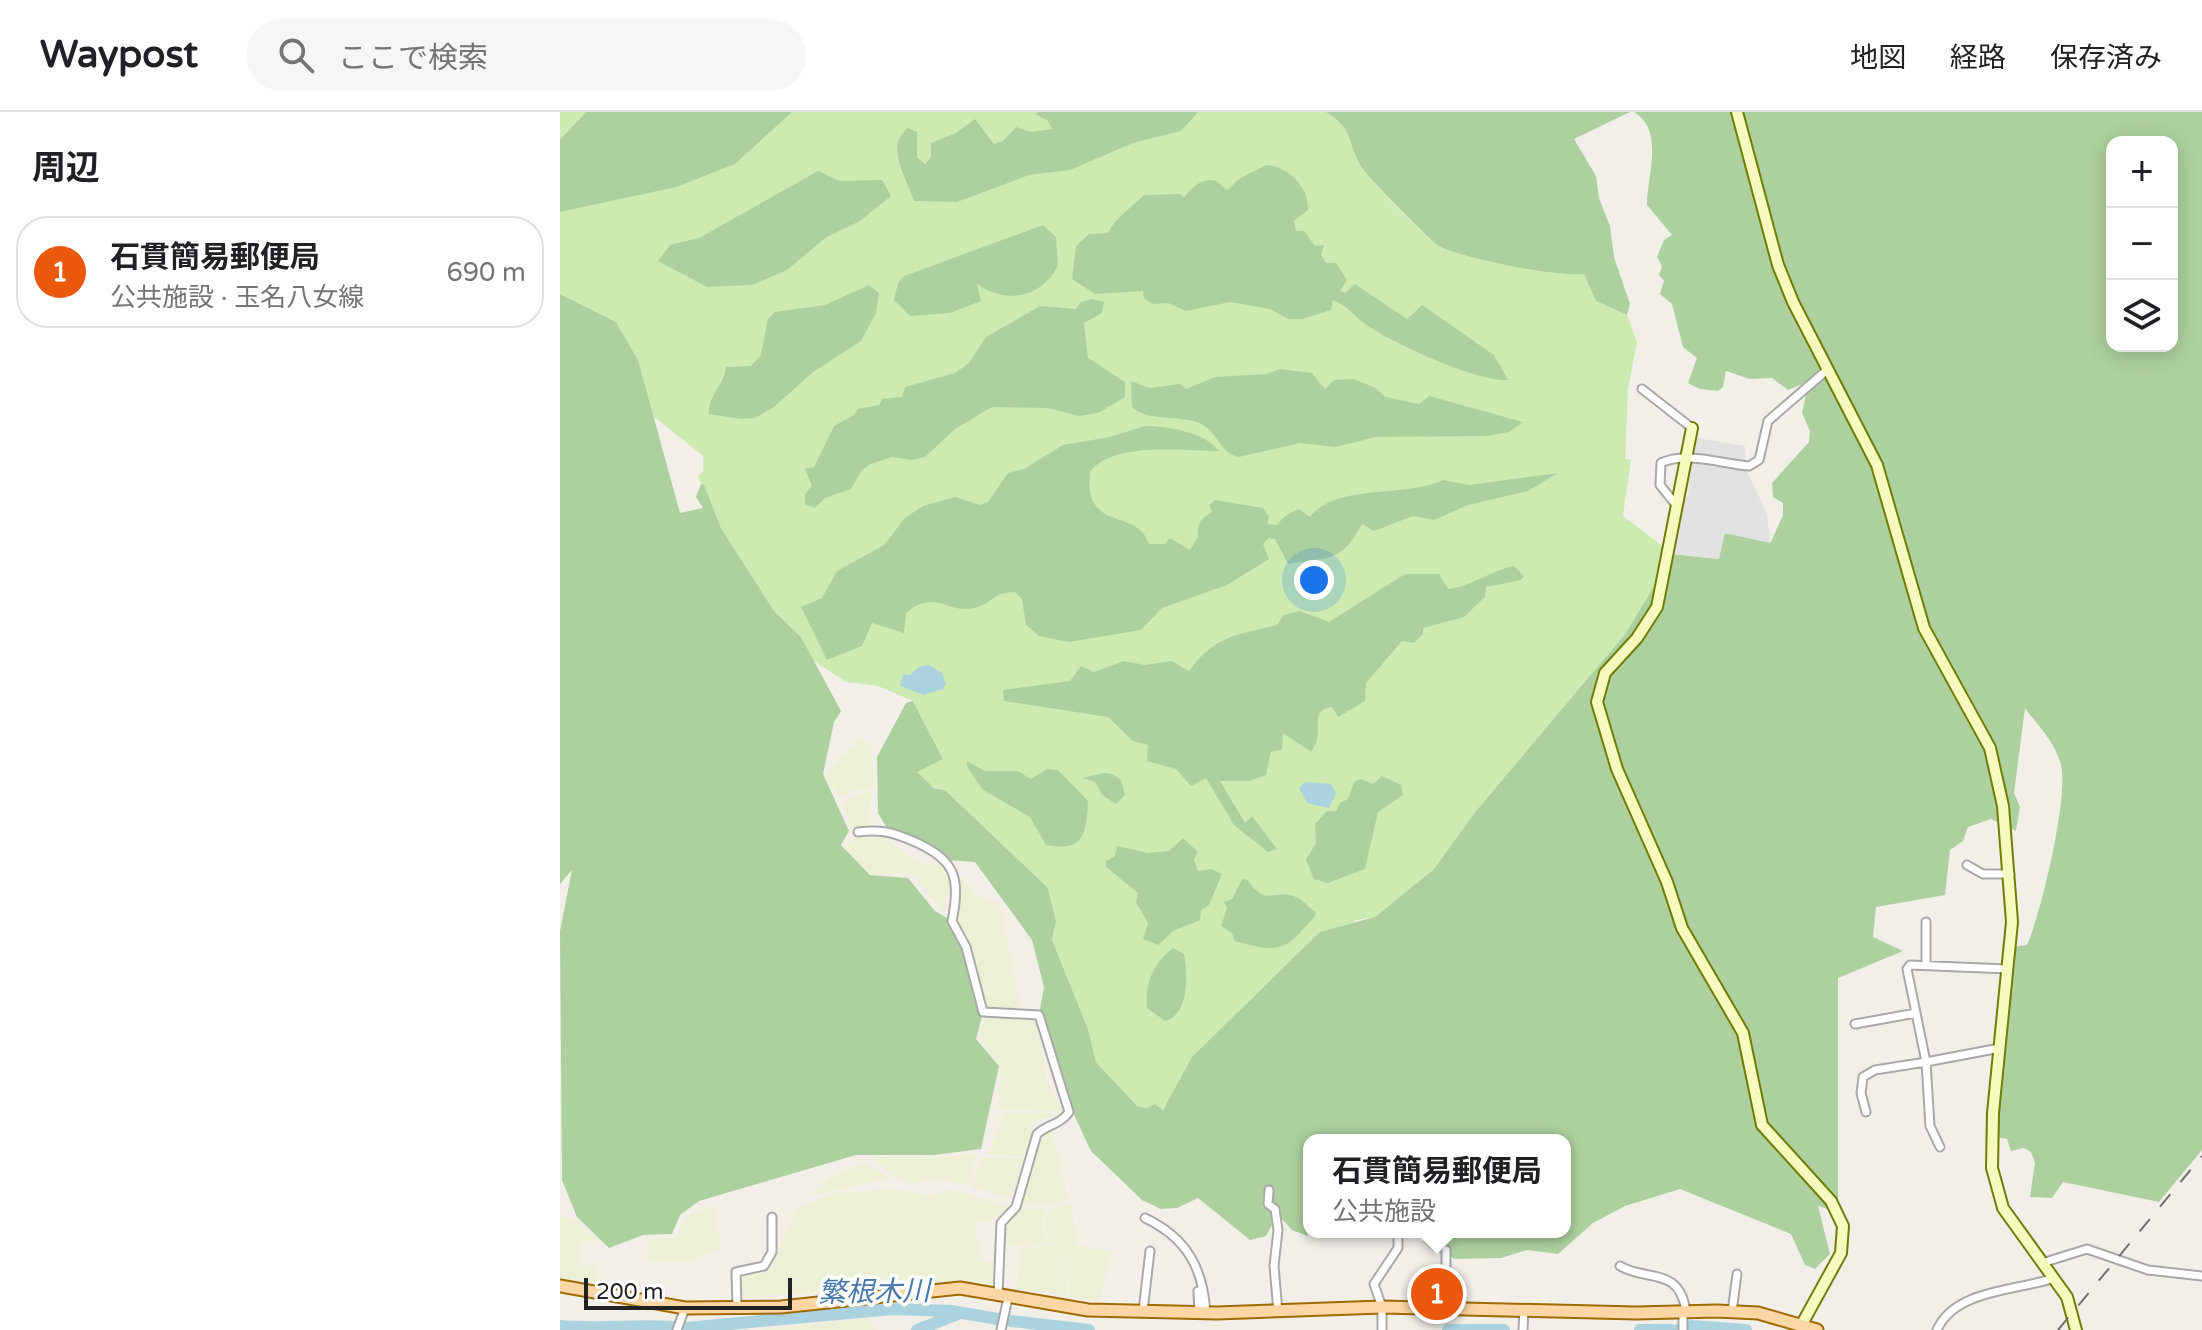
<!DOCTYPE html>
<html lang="ja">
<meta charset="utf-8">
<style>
body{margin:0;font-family:"Varela Round","Noto Sans JP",sans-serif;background:#f6f6f6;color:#202124}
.controls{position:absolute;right:24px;top:24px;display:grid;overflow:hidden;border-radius:16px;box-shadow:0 4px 20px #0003}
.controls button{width:72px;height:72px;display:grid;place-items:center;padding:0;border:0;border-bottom:2px solid #e0e0e0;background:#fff;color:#202124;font:40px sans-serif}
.scale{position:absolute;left:24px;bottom:20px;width:208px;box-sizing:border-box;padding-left:8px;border:4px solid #222;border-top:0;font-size:22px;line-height:28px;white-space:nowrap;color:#222;-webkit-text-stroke:6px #fff;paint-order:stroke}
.you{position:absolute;left:754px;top:468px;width:28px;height:28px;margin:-20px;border:6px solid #fff;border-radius:50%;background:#1a73e8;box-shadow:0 0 0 12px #1a73e833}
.badge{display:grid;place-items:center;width:52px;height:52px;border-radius:50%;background:#ea580c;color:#fff;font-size:26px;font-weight:700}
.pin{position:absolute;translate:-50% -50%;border:4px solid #fff;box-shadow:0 2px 8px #0006}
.popup{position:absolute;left:743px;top:1022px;width:268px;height:104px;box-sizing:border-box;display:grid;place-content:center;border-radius:16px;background:#fff;filter:drop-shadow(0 2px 6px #0005);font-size:26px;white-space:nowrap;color:#757577}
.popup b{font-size:30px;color:#202124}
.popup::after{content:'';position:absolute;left:50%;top:100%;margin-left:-16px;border:16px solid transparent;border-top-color:#fff}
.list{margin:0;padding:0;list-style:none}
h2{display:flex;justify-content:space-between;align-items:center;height:104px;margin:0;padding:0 32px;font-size:34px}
h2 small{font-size:26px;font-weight:400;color:#757577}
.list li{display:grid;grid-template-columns:52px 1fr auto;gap:24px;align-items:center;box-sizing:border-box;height:112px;margin:0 16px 16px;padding:0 16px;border:2px solid #e0e0e0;border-radius:32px}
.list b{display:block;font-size:30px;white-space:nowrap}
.list p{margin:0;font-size:26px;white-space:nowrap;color:#757577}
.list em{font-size:26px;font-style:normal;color:#757577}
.icon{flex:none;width:44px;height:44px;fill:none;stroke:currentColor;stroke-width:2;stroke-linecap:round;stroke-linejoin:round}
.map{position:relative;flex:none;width:1642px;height:1218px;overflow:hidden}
header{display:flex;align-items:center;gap:48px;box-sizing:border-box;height:112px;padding:0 40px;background:#fff;border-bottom:2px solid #e0e0e0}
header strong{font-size:38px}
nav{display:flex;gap:44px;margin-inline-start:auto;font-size:28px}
.search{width:560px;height:72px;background:#f6f6f6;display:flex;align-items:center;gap:20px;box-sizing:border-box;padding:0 28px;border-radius:44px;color:#757577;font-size:30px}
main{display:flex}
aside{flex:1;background:#fff}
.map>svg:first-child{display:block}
.farmland{fill:#eef0d5}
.grass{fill:#cdebb0}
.forest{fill:#add19e;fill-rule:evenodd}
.parking{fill:#e2e2e2}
.water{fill:#aad3df}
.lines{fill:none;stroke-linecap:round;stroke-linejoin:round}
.river{stroke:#aad3df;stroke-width:12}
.street-casing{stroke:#a9a9a9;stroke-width:11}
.secondary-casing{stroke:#707d05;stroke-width:14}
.primary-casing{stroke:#a06b00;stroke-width:15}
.street{stroke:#fff;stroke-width:7}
.secondary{stroke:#f7fabf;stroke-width:10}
.primary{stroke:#fcd6a4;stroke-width:11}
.rail{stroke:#707070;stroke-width:2;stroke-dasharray:16 16;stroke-linecap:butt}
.labels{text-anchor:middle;stroke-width:7;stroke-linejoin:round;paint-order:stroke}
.water-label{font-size:28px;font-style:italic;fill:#4a7aab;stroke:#fff}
</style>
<header>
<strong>Waypost</strong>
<div class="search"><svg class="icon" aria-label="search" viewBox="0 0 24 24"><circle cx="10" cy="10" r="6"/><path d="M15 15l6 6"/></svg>ここで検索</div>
<nav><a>地図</a><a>経路</a><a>保存済み</a></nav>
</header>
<main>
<aside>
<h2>周辺<small></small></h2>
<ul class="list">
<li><span class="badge">1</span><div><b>石貫簡易郵便局</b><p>公共施設 · 玉名八女線</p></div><em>690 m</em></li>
</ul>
</aside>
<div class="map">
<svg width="1642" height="1218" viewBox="0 0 1642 1218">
<rect width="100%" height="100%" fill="#f2efe9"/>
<!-- farmland -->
<path class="farmland" d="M301 625 312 635 314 674 280 684 264 664Z
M312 678 308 714 292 717 282 689Z
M319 722 360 751H379L393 761 384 800 352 762H309L284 736 296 724Z
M396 759 415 783 440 791 461 898H426L408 831 392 807 398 806Z
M424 906 476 909 487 967 502 999 439 998 441 953 419 926Z
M444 1001H499L474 1010 465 1045 428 1042Z
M492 1016 508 1087 494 1092 461 1091 478 1026Z
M418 1042 407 1073 375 1067 351 1072 333 1064 311 1045 374 1046Z
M420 1046 464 1047 451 1086 412 1076Z
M306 1051 331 1066 249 1084 268 1066Z
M331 1077 371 1083 390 1077 449 1095 436 1107 415 1110 421 1149 434 1151 436 1174 383 1170 181 1186 180 1164 209 1158 237 1097 272 1081Z
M511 1091 518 1133 550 1139 541 1188 509 1185 508 1148 514 1132 505 1147 506 1184 456 1177 462 1136 489 1134 484 1111 490 1098Z
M153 1093 162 1136 127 1150 90 1149 86 1127 115 1126 126 1105Z
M458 1097H487L481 1110 486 1132 443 1135 444 1108H451Z
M0 1104 15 1108 38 1130 20 1128 19 1155 38 1150 35 1171 0 1166V1126L3 1125 0 1124Z
M309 1206 317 1218H195Z"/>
<!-- grass -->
<path class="grass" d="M0 0H766C797 18 786 36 805 60 817 75 864 125 879 134 903 147 997 165 1024 162L1036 189 1067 203 1077 230 1068 277 1065 347 1071 348 1063 404 1113 442 1066 521 916 699 874 757 815 805 796 808 620 966 614 982 602 998 577 994 536 950 528 917 492 828 496 809 488 776 385 678C372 676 364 670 356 660L383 646 353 589 318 574 286 570 254 549 241 525 214 499 161 416 138 365 143 359V344L92 303 78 248 56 210 0 182Z"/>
<!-- forest -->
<path class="forest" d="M26 0H232L175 52 116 75 0 100V28Z
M479 0H638L621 19 573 31 510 58 469 63 397 90 354 89C346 64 324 35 348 16L357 20V45L365 52 371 45V31L396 21 415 7 434 32 443 29 456 15 471 20 492 17 488 9 475 2Z
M766 0H1070L1014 27 1036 64 1039 86 1050 114 1054 145 1070 192 1067 203 1036 189 1024 162C997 165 903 147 879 134 868 127 815 72 805 60 786 36 797 18 766 0Z
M1074 0H1642V1038L1599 1090 1503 1070 1492 1086 1470 1085 1475 1051 1471 1040 1464 1036 1451 1039 1447 1027 1432 1024 1450 835 1467 833C1481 802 1509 683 1501 653 1495 630 1479 615 1465 596L1454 681 1460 695 1456 719 1431 707 1408 715 1403 729 1390 738 1385 783 1316 795 1313 825 1343 839 1278 866V1093L1267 1097 1258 1094 1270 1142 1255 1157 1245 1153 1231 1122 1120 1077 1065 1094 1033 1111 998 1142 967 1138 941 1146 896 1147 873 1139 863 1130 867 1120H1005V1028H749V1089H745L748 1124 732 1118 722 1107 712 1113 706 1124 690 1128 638 1086 617 1096 601 1097 582 1088 531 1039 501 975 479 903 484 875 472 828 415 750 387 748 327 716 318 701 317 645 346 591 353 589 383 647 357 660 374 676 385 678 488 776 496 809 492 828 528 917 536 950 577 994 587 996 595 992 603 998 632 945 760 820 815 805 874 757 916 699 1066 521 1113 442 1158 447 1164 421 1211 430 1223 403V391L1213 385 1212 371 1249 330 1250 319 1242 301 1246 282 1253 272 1250 269 1228 278 1212 266 1190 267 1166 259 1163 275 1158 279 1140 277 1128 271 1137 246 1123 235 1112 192 1100 182 1104 169 1099 163 1102 154 1097 145 1104 128 1112 123 1087 93C1087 63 1105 19 1074 0ZM1552 30H1612V234H1552Z
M706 53C729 54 749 75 748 98L734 109 736 119H744L755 134 764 133 761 143 766 151H776L787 168 780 179 785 181 795 172 847 207 862 193 934 243 948 268C917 270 835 232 808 214 794 205 789 194 773 188L771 198 742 207H728L710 197 670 190 626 199 608 191 592 192 584 186 583 179 535 182 512 167 516 134 529 122 548 121C556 105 571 96 584 83L620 82 624 86C630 75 646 63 658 70 662 73 663 77 668 78L679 67Z
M258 59 280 69 322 68 331 84 300 109 265 126 227 158 192 173 147 175 98 149 110 133 139 126Z
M483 113 496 125 498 154C480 187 446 192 417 172L421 189 390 201 350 204 334 188 338 171 344 164Z
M309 173 319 181 316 201 301 229 253 260 214 295 195 306 181 307 149 302C148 284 164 273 166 255L191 254 201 243 208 207 215 200 265 193Z
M0 182 56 210 78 248 120 401 143 396 136 385 141 372 144 373 161 416 214 499 241 525 281 599 274 610 263 662 289 719 281 733 310 763 348 766 375 799 392 809 406 835 423 900 416 927 439 954 421 1037 374 1043H296L139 1089 120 1103 112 1122 83 1123 49 1136 17 1105 2 1068 0 819 12 758 0 772Z
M532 187 544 190 542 201 524 211 528 246 565 270V285L538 301 519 304 487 296 432 295 395 317 365 345 352 348 332 345 311 352 302 358 291 377 265 386 255 396 245 392V382L252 374 245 357 254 355 274 314 294 303 298 297 319 293 322 287 342 285 345 275 395 261 409 251 426 225 480 194 516 197 521 190Z
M720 257 752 261 765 277 774 268 793 267 816 276 825 285 859 292 869 284 963 310 949 320 926 324 816 325 775 335 740 331 679 345C662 342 659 325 646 315 626 300 589 312 572 295L571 269 589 276 620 272 626 277 655 265 707 262Z
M585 314C607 314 645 320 659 339 625 339 552 329 530 360 524 415 566 400 583 421 586 424 587 428 589 432H605L610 426 630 438 638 425C636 412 641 406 652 400L649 393 655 388 703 396 709 405 707 412 717 413C724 404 729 401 739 397L750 405C775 371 847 386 883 368L909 373 998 361 968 379 908 393 874 408 853 404 814 419 802 412C780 452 771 444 728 452L715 427 709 426 703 432 709 447 667 473 602 496 581 518 509 530 479 524 466 513 462 487 455 480C430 481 433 492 414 496 386 502 376 476 346 501L344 521 312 511 302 534 267 548 241 495 262 486 277 459 324 433 345 406 363 394 395 385 420 393 428 390 448 361 464 357 503 333 550 325Z
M954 454 964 464 961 468 926 475 925 485 904 505 863 516V522L854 531 842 529 806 571 805 589 778 605 772 595C752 598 760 613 757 627 756 632 753 636 751 640L723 621 722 637 711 640 706 663 689 669H660L685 711 692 704 717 737 708 740 674 713 646 666 631 674 616 657 587 649 588 633 573 629 548 605 444 589 443 578 510 569 521 554 534 560 564 549 585 553 612 549 629 559C657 522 675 524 717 513L724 503 740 499 769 510 845 462H879L888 477C913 474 929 459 954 454Z
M407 649 425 659H458L471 667 487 657 498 658 528 689C526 722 525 740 486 733L470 705 423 678 407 655Z
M545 661 552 662 561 668 565 683 556 692 542 683 535 670 522 666Z
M822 664 841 673 843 683 818 700 805 757 768 771 754 767 746 748 756 731 755 712 767 699H776L780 691 788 687 794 670 801 667 813 672Z
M623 726 638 740 634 748 638 759 652 757 662 762 649 793 641 798 640 808 613 819 598 833 583 827 588 811 576 790 578 781 546 755V749L555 744 557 734 588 741 609 739Z
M682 767 688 768C707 798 715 773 740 787 746 791 749 796 756 800 754 809 750 808 745 815 723 843 708 838 675 829L672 821 661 814 667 796 664 790 672 787Z
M613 836 624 842C628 863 629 903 605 909L587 896C585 870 593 852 613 836Z"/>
<!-- parking -->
<path class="parking" d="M1138 326 1185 334 1186 357 1207 402 1210 431 1165 421 1159 447 1113 442 1121 392 1128 384 1134 330Z"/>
<!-- water -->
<path class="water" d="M369 553 382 561 386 572 383 577 363 583 340 574 343 562 350 563 359 555Z
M745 670 771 672 776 681 769 696 747 691 739 676Z"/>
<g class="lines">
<!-- river -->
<path class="river" d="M451 1209 529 1218
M0 1214C42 1218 84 1211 126 1216L333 1197 391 1199 438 1207
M357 1218 398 1202
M888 1218H944
M1080 1218H1111
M1118 1218 1132 1214 1186 1218"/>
<!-- street casing -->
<g class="street-casing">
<path id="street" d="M1082 277 1132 316
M1117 394 1100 373 1101 351C1125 339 1163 352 1189 354L1199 348 1208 309 1268 257
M298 720C320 717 332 720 353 729 395 747 401 765 392 809L406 835 423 900 479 903 509 1000C500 1013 488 1012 477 1022L456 1095 441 1111 438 1184
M1407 753 1423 762H1450
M1366 853V810
M1295 912 1356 901
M1440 936 1366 950 1347 857 1350 853 1448 857
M1306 1000 1301 981 1303 965 1315 958 1366 950 1370 1014 1380 1035
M709 1078 708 1092 715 1097 718 1118 714 1154 718 1200
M585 1106C627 1126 643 1156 646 1201
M886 1138V1196
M1482 1151 1527 1137 1588 1158 1642 1164
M1060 1154C1087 1170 1120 1154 1126 1200
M638 1179 639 1201
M177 1195 176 1160 204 1154 212 1140V1105
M583 1199 590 1139
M1172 1200 1177 1162
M117 1218 125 1196
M441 1218 448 1186
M822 1218V1195L814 1172 838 1136V1120
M963 1218 964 1197
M1123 1218V1200
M1377 1218C1395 1177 1457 1179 1494 1166"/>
</g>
<!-- secondary casing -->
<g class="secondary-casing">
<path id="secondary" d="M1177 0 1218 153 1233 190 1317 353 1364 516 1430 636 1443 694 1452 810 1433 1001 1432 1056 1443 1096 1507 1185 1516 1218
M1132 316 1097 495 1077 526 1045 561 1037 590 1057 657 1107 770 1122 816 1183 921 1202 1013 1271 1089 1283 1114 1281 1141 1242 1212"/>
</g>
<!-- primary casing -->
<g class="primary-casing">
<path id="primary" d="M0 1174 125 1196 221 1195 400 1176 528 1198 657 1201 822 1195 1076 1201 1157 1199 1198 1201 1257 1218"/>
</g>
<!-- street -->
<use href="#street" class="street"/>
<!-- secondary -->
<use href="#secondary" class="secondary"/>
<!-- primary -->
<use href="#primary" class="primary"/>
<!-- rail -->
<path class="rail" d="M1498 1218 1642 1044"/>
</g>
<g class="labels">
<!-- water labels -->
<g class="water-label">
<text transform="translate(314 1179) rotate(-1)" y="10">繁根木川</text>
</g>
</g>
</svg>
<div class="controls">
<button>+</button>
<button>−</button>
<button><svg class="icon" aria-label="layers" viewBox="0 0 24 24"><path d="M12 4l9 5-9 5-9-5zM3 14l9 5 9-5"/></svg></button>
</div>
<div class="scale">200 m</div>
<div class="you"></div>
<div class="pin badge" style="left:877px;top:1182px">1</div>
<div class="popup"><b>石貫簡易郵便局</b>公共施設</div>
</div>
</main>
